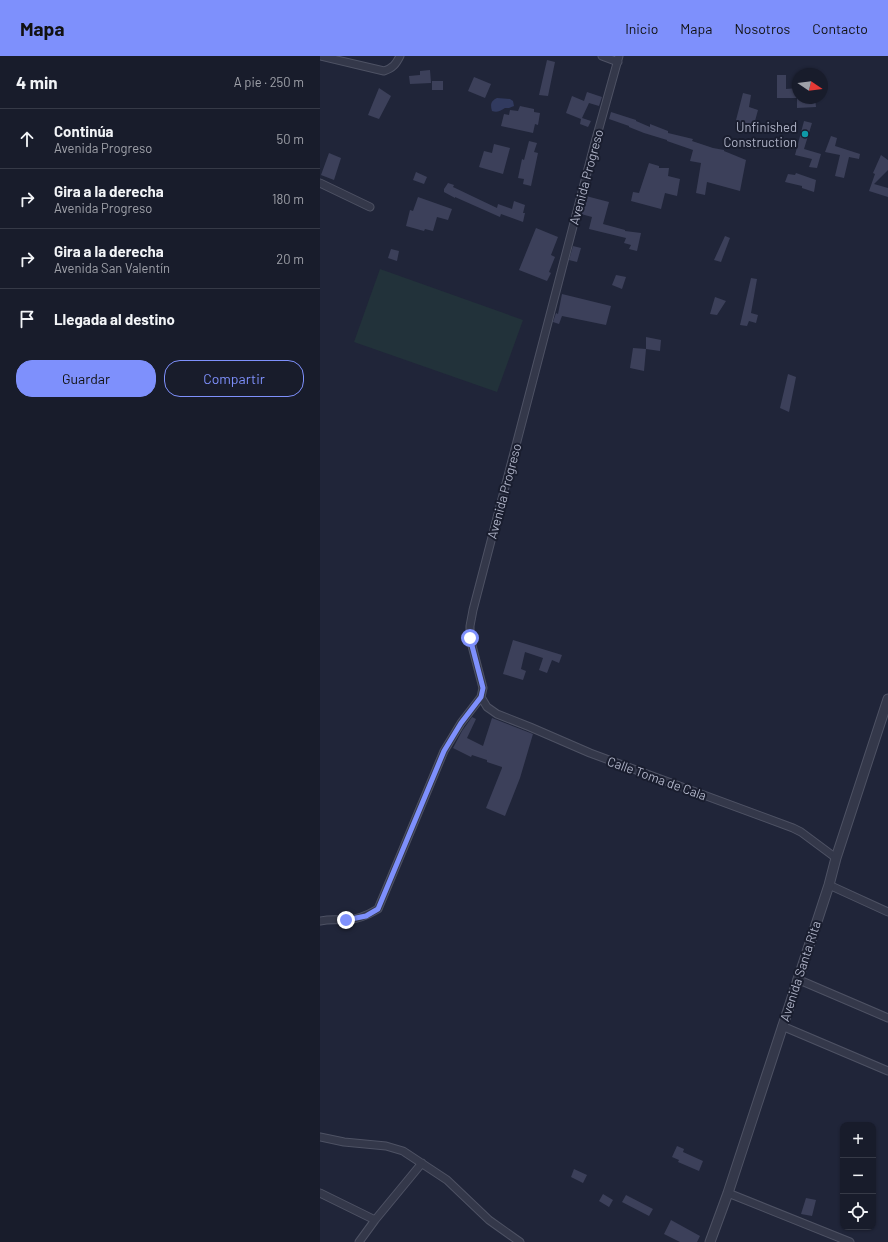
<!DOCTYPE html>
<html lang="es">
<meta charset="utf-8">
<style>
body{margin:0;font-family:Barlow,sans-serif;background:#212533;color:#f1f3f6}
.controls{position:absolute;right:12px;bottom:12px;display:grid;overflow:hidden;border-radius:8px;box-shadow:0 1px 3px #0004}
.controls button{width:36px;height:36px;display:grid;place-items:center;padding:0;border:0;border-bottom:1px solid #363a47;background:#181c2b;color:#f1f3f6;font:20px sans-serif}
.compass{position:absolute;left:472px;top:12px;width:36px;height:36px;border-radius:50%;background:#181c2b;box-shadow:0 1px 3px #0004;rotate:103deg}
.stop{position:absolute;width:12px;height:12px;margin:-9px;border:3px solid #7e90fc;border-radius:50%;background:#fff}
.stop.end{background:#7e90fc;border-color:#fff;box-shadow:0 1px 4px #0008}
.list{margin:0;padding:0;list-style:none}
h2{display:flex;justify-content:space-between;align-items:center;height:52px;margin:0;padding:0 16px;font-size:17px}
h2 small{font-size:13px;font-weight:400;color:#9fa1a9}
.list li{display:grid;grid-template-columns:26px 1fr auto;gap:12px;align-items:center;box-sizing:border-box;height:60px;padding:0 16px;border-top:1px solid #363a47}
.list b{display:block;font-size:15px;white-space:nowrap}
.list p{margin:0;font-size:13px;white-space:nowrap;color:#9fa1a9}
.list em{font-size:13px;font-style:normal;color:#9fa1a9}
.actions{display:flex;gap:8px;padding:12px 16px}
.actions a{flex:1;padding:9px 0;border:1px solid #7e90fc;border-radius:16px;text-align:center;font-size:14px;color:#7e90fc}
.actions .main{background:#7e90fc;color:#111}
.icon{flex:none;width:22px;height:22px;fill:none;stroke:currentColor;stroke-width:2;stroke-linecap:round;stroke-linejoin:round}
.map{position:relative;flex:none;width:568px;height:1186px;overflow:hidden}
header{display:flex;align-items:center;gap:24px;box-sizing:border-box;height:56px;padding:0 20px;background:#7e90fc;color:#111}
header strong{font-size:19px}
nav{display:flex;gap:22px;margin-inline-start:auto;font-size:14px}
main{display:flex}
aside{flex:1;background:#181c2b}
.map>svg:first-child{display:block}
.green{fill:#22323a}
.water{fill:#313a5f}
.building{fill:#3c405a}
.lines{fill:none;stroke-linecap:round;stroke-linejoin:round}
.minor-casing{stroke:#4e5264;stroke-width:9}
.tertiary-casing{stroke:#4e5264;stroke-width:11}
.minor{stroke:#34384a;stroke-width:7}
.tertiary{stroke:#34384a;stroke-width:9}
.route{stroke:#7e90fc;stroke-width:5}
.culture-dot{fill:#0f9aa8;stroke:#191d2e;stroke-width:1.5}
.labels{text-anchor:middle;stroke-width:4;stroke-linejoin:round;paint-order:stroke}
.poi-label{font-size:13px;fill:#aeb2c6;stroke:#191d2e;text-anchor:end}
.street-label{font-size:13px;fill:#aeb2c6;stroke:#191d2e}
</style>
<header>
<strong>Mapa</strong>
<nav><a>Inicio</a><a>Mapa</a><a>Nosotros</a><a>Contacto</a></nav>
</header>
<main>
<aside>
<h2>4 min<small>A pie · 250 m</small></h2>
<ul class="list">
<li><svg class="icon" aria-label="ahead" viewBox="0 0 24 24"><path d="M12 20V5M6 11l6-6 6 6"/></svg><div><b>Continúa</b><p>Avenida Progreso</p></div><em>50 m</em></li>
<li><svg class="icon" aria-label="right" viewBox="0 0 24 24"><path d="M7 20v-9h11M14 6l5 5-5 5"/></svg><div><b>Gira a la derecha</b><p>Avenida Progreso</p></div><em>180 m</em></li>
<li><svg class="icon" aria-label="right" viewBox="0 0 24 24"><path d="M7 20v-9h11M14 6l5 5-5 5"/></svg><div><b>Gira a la derecha</b><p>Avenida San Valentín</p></div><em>20 m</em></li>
<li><svg class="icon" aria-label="arrive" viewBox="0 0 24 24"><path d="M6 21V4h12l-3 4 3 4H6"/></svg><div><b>Llegada al destino</b></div></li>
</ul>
<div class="actions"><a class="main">Guardar</a><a>Compartir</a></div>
</aside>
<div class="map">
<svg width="568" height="1186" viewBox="0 0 568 1186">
<rect width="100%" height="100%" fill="#202539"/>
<!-- green -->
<path class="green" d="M60 213 203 264 177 336 34 286Z"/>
<!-- water -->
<path class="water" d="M177 42 190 43 193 45 194 50 189 52H185C180 55 177 57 172 55 170 48 171 45 177 42Z"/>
<!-- building -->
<path class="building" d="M227 4 235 6 228 40 219 39Z
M110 14 111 27 90 28 89 20 100 19V15Z
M457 19H466V33L478 32V42H457Z
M154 21 171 28 165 42 148 35Z
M112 25H123V34H112Z
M59 32 71 40 59 63 48 59Z
M267 36 282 41 279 50 269 47 262 62 271 65 268 71 260 68 261 63 246 57 252 40 264 45Z
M423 37 431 39 429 51 438 54 432 76 424 74 425 71 415 68Z
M477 42H495L496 51 477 52Z
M200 50 214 53V56L220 57 218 69 215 68 213 77 181 70 184 58 189 59 190 54 198 55Z
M291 56 316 64V65L330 71V68L348 75V77L373 83 372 85 393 92 404 94V95L426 104 420 135 387 126 385 139 376 137 381 107 370 105 373 94 347 85V84L324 77 309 71V70L289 63Z
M484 65 492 67 484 93 501 98 497 112 489 111 492 103 475 99Z
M511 80 517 82 515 90 540 98 539 103 529 101 524 122 515 120 520 99 505 96Z
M209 85 217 87 214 96 218 97 211 130 203 128 204 123 198 122 202 103 204 104Z
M174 88 190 92 183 118 159 111 164 95 172 97Z
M9 97 21 102 14 124 1 119Z
M561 99 568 104V114L554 128 568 132V141L549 135 555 118 553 117Z
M329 107 339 110V112H349L348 120 360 123 357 140 345 137 341 153 311 145 313 136 319 137Z
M96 116 107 121 104 128 93 124Z
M476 117 496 124 494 136 482 132V130L465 126 468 118 475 119Z
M128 127 134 129 133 131 177 152 178 148 192 153 194 145 205 149 203 157H205L203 166 181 158 180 161 135 141V142L124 136V133Z
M266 140 289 146 283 168 305 174V175L321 177 317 195 309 193 311 189 304 187 306 182 269 173 272 161 261 158Z
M98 141 132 153 128 164 117 161 113 175 105 173 104 175 86 170 90 154 93 155Z
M216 172 238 181 231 199 235 201 229 216 231 217 227 225 199 214Z
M405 180 410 182 401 206 394 204Z
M253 190 261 192 257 206 249 204Z
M71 193 79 195 77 205 68 202Z
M296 219 306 221 302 233 292 229Z
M431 222 437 223 431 257 438 259 436 267 429 265 427 270 420 269Z
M242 238 291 250 286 269 242 260 239 268 233 266 236 257 238 258Z
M395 241 406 245 397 259 390 258Z
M326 281 341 284 340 295 326 293Z
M313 292 326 293 324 315 310 312Z
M468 318 476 321 469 356 460 352Z
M193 584 242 599 239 607 232 604 227 617 219 614 223 602 205 596 201 613 206 615 203 624 183 618Z
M152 661 156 663 147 682 163 690 172 662 213 678 200 722 185 760 166 752 182 712V711L167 706V704L152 699 151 701 133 692 142 675Z
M357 1090 364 1093 363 1096 383 1105 379 1115 358 1106 359 1104 352 1101Z
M254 1113 267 1119 263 1127 251 1121Z
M283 1138 293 1144 289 1151 279 1145Z
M306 1139 333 1153 329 1160 302 1146Z
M486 1142 496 1144 492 1160 481 1158Z
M351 1164 380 1180 377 1186H360L344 1178Z"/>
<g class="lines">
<!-- minor casing -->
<g class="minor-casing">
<path id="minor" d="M0 0 64 15C73 12 76 8 80 0
M282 0 298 6
M0 127 50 151
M161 641 167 651 177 658 210 671 270 697 473 772 481 776 516 802
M509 829 568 856
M0 865C10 863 16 864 25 864 37 864 48 859 58 853L124 695 141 667 161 641 163 632 150 582V570L153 554 274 90 299 0
M477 923 568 962
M462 970 568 1015
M0 1081 24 1086 66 1090 83 1095 127 1124 169 1164 200 1186
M0 1137 55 1164
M408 1137 530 1186
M39 1186 55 1164 102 1107"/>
</g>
<!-- tertiary casing -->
<g class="tertiary-casing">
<path id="tertiary" d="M390 1186 408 1137 509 829 516 802 568 643"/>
</g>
<!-- minor -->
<use href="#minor" class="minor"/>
<!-- tertiary -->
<use href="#tertiary" class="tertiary"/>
</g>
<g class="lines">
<!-- route -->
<path class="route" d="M26 864 46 860 58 853 124 695 141 667 161 641 163 632 150 582"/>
</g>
<!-- markers -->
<circle class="culture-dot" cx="485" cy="78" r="4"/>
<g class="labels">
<!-- poi labels -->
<g class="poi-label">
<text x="477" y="76">Unfinished<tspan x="477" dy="15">Construction</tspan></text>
</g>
<!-- street labels -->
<g class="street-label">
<text transform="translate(266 121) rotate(-75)" y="5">Avenida Progreso</text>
<text transform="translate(184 435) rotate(-75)" y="5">Avenida Progreso</text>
<text transform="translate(337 722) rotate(20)" y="5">Calle Toma de Cala</text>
<text transform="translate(480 915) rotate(-72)" y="5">Avenida Santa Rita</text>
</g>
</g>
</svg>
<div class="controls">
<button>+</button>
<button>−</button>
<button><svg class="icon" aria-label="locate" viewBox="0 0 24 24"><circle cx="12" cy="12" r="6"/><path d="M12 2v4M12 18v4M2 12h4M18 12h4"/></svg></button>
</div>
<svg class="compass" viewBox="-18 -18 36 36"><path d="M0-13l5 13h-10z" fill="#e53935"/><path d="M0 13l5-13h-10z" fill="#9fa1a9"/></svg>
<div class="stop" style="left:150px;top:582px"></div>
<div class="stop end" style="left:26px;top:864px"></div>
</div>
</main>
